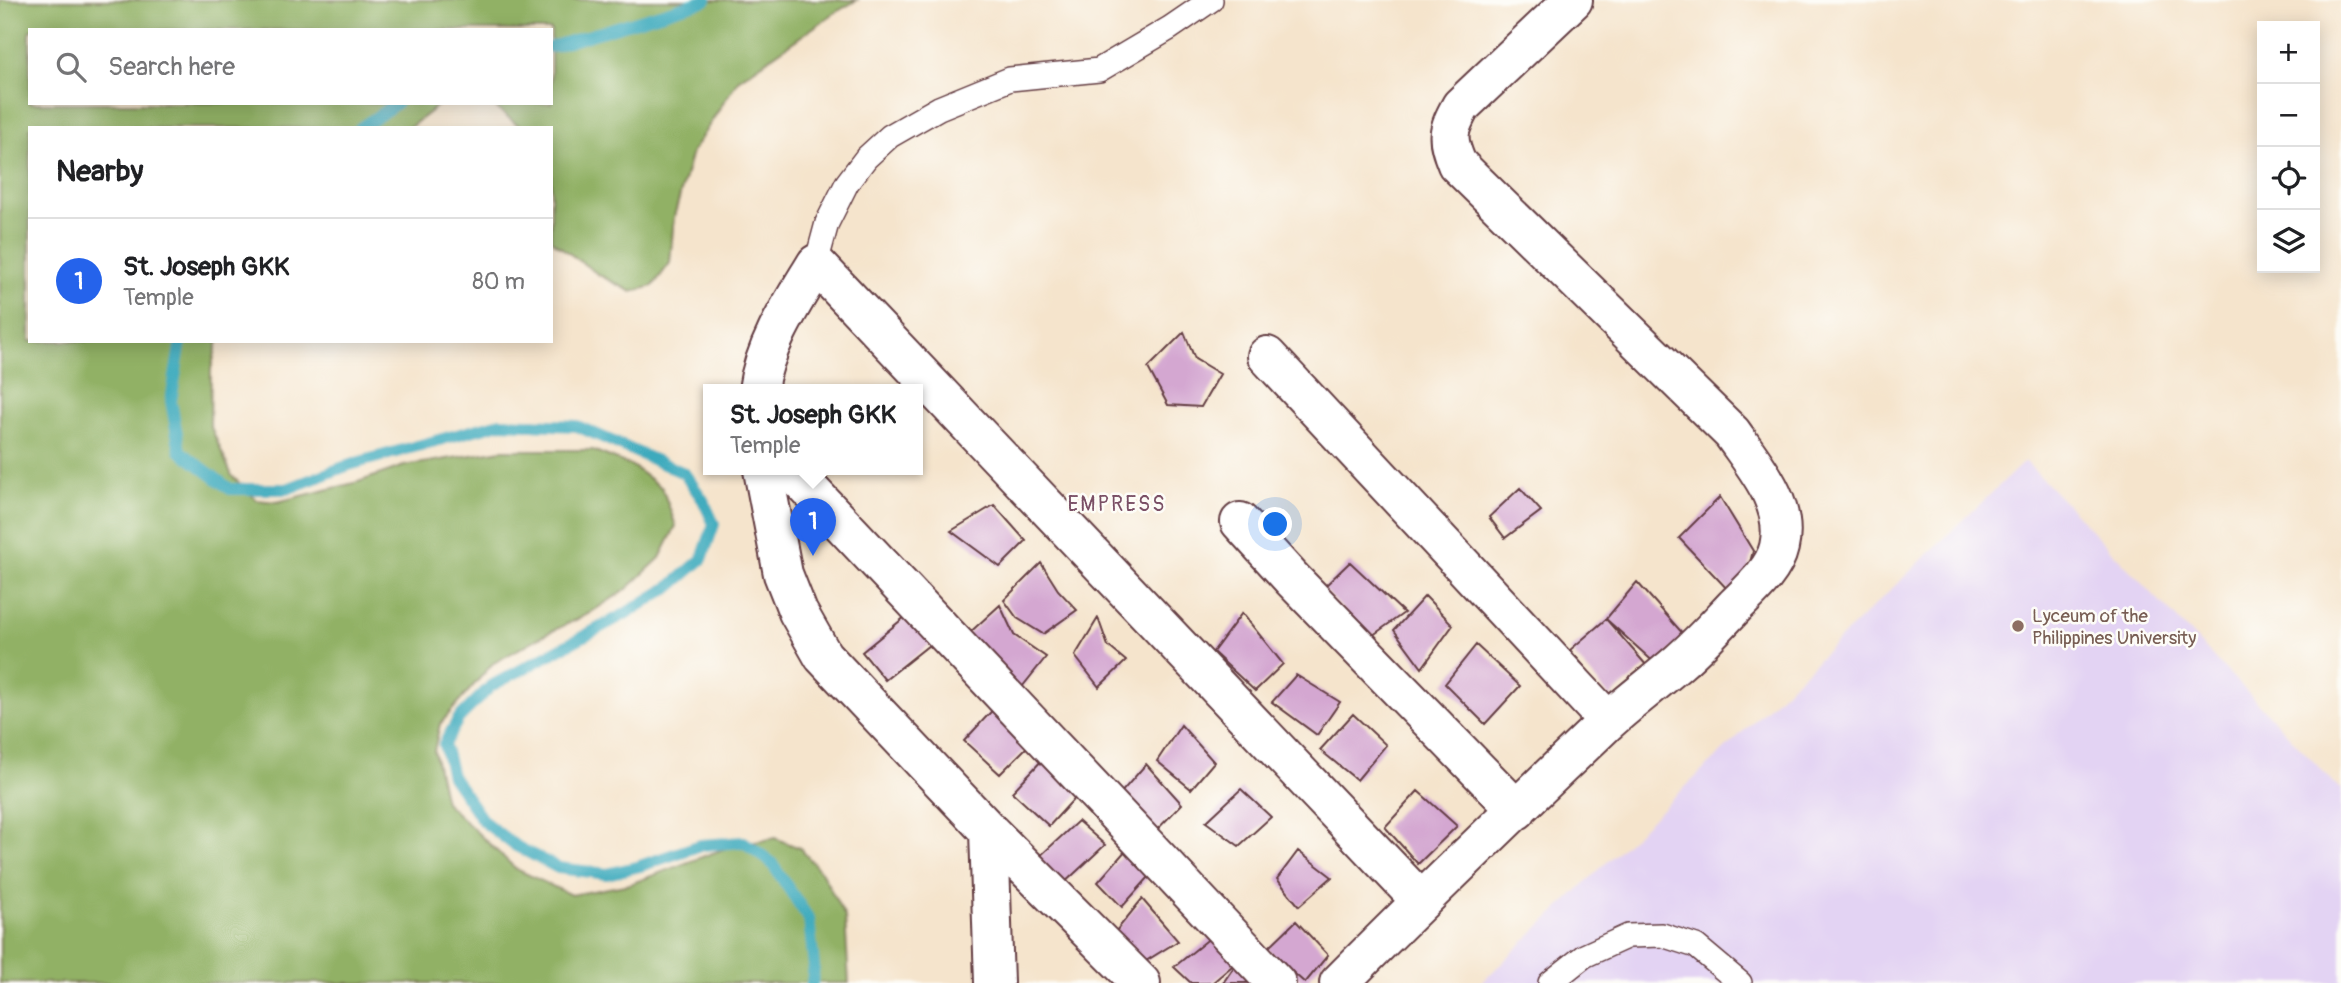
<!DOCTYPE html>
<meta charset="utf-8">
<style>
body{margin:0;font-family:Pangolin,sans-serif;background:#f6f6f6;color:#202124}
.controls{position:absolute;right:21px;top:21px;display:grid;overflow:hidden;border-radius:0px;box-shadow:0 4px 18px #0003}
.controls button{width:63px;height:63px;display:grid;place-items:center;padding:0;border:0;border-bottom:2px solid #e0e0e0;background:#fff;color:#202124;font:35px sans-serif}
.you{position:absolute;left:1276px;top:525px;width:24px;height:24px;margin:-18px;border:5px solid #fff;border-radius:50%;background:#1a73e8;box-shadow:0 0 0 10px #1a73e833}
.badge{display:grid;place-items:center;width:46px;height:46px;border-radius:50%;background:#2563eb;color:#fff;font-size:23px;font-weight:700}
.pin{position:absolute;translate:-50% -58px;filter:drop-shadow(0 2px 4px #0008)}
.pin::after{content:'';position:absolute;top:37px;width:24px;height:21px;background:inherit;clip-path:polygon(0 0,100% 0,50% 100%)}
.popup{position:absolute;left:703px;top:384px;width:220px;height:91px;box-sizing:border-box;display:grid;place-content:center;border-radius:0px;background:#fff;filter:drop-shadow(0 2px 5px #0005);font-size:23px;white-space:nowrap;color:#757577}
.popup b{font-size:26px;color:#202124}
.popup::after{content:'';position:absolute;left:50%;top:100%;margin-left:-14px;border:14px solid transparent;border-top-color:#fff}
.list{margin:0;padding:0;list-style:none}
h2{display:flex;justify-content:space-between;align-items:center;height:91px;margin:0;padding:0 28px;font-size:30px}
h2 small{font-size:23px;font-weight:400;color:#757577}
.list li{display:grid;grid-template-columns:46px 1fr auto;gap:21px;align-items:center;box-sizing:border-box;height:126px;padding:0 28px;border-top:2px solid #e0e0e0}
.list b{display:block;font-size:26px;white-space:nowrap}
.list p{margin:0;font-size:23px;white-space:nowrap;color:#757577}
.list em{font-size:23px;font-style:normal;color:#757577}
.icon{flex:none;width:38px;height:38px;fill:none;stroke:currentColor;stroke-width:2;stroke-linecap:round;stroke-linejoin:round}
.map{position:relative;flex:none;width:2341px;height:983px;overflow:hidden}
.search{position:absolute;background:#fff;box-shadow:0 4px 18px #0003;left:28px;top:28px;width:525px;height:77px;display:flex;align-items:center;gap:18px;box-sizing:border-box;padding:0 24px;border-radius:0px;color:#757577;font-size:26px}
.panel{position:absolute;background:#fff;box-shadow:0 4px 18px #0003;left:28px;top:126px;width:525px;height:217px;border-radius:0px}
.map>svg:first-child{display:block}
.built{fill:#e3d3f3}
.forest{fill:#91b165;stroke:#6e6848;stroke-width:2}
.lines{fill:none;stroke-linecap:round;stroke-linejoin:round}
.stream{stroke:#3daabd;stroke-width:12}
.building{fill:#d4a7d1}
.lane-casing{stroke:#643d43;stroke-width:26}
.street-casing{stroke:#643d43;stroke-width:42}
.lane{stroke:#fff;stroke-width:23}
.street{stroke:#fff;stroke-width:38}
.education-dot{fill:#8d6e63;stroke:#fdfcf7;stroke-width:2.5}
.labels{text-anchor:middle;stroke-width:5;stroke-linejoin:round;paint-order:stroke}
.education-label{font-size:19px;fill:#785e54;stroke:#fdfcf7;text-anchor:start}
.neighbourhood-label{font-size:21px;letter-spacing:2px;fill:#7a4f65;stroke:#fdfcf7}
</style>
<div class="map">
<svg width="2341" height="983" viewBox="0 0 2341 983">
<rect width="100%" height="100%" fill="#fdfcf7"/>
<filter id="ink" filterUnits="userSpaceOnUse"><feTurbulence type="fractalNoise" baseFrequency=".0143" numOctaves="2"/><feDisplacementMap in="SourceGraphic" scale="14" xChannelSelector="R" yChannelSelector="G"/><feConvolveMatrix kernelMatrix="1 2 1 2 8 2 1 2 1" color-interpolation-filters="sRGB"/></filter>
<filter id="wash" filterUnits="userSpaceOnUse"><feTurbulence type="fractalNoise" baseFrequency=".00686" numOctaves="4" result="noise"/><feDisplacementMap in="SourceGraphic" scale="28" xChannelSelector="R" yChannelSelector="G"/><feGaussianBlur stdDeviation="1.57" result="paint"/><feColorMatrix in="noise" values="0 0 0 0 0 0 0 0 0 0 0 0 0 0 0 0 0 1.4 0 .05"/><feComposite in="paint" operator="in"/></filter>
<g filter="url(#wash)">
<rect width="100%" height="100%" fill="#f5e4cc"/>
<!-- built -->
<path class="built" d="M2025 461 2341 790V983H1481Z"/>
<!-- forest -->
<path class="forest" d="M0 0H857L833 14 738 80 692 152 674 217 670 263 653 286 632 292 599 275 551 240V128H522L490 103H551V30H30V103H441L409 128H30V341H218L211 369 210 425 232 476 257 500 277 502 358 482 404 466 502 450H593L632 466 662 488 676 526 660 558 627 589 588 614 544 635 492 664 440 724 434 751 445 802 516 869 571 895 630 884 726 848 775 838 800 848 822 873 845 917 849 983H0Z"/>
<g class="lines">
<!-- stream -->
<path class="stream" d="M551 47 706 0
M360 128 397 103
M181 341 171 401 180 451 230 489H287L349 465 500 423 577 426 684 473 703 500 714 524 702 559 671 586 625 614 491 686 459 718 444 744 452 776 483 821 514 845 558 868 607 874 640 866 701 845 744 842 771 862 809 919 814 966 812 983"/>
</g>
<g id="blocks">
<!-- building -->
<path class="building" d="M1184 332 1195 359 1220 374 1201 407 1168 405 1148 368Z
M1520 488 1541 511 1505 538 1489 517Z
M1720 497 1753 551 1747 574 1730 592 1679 538Z
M994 505 1026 541 1000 567 951 531Z
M1350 562 1404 613 1369 638 1323 588Z
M1041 563 1058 590 1077 610 1043 634 1017 618 1004 600Z
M1637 582 1685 636 1657 665 1606 619 1647 666 1610 697 1570 650 1606 619Z
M1425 596 1453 625 1422 668 1394 630Z
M1000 605 1014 635 1046 657 1018 692 966 636Z
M916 608 939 637 885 680 862 652Z
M1242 613 1283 664 1255 691 1213 652Z
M1098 618 1108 646 1126 661 1099 687 1075 656Z
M1476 645 1520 686 1485 724 1445 684Z
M1296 675 1340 702 1317 735 1272 702Z
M1000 702 1034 740 1000 774 964 741Z
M1353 714 1386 745 1357 780 1320 750Z
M1181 725 1214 762 1191 789 1157 761Z
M1045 757 1082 790 1049 826 1012 792Z
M1146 764 1182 804 1149 838 1119 795Z
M1241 789 1271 817 1239 846 1206 822Z
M1418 791 1457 826 1418 864 1385 827Z
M1078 821 1105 845 1062 885 1038 858Z
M1126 850 1158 867 1122 907 1098 882Z
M1298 851 1332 877 1299 906 1277 879Z
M1142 899 1178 941 1141 964 1112 936Z
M1296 921 1328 955 1305 983 1267 949Z
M1211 937 1238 961 1264 983H1223L1238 961 1212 983H1191L1174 967Z"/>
</g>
</g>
<g filter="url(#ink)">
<use href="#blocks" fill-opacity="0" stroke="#643d43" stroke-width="2"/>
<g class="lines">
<!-- lane casing -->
<g class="lane-casing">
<path id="lane" d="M816 264 827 223 847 183 866 158 890 136 939 108 1010 79 1099 70 1170 28 1211 0
M1550 983 1584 956 1628 936 1662 935 1696 946 1740 983"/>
</g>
<!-- street casing -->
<g class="street-casing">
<path id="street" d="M1267 356 1608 721
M758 390C764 345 793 302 816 264L1420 900
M763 470 783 574 798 612 823 656 989 831 1141 983
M791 470 1276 983
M1240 522 1292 579 1517 810
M989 831 994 983
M1339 983C1426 895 1516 809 1605 724 1629 702 1655 683 1679 662 1699 645 1717 625 1735 606 1751 590 1774 570 1779 547 1789 504 1755 466 1732 433L1457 164C1446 138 1447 131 1461 106L1573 0"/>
</g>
<!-- lane -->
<use href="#lane" class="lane"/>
<!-- street -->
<use href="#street" class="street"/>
</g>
</g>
<!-- markers -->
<circle class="education-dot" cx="2018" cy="626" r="7"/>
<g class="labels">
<!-- education labels -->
<g class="education-label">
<text x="2032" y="622">Lyceum of the<tspan x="2032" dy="22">Philippines University</tspan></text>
</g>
<!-- neighbourhood labels -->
<g class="neighbourhood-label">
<text x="1117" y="511">EMPRESS</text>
</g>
</g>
</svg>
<div class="controls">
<button>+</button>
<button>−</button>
<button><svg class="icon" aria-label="locate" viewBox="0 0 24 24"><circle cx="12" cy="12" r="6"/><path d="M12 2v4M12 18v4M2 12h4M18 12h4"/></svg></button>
<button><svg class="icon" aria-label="layers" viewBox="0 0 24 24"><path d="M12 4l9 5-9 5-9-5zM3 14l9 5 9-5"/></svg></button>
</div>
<div class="you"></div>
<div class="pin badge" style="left:813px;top:556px">1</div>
<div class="popup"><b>St. Joseph GKK</b>Temple</div>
<div class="search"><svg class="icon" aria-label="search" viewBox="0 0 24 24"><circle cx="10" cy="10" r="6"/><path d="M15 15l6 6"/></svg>Search here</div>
<section class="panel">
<h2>Nearby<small></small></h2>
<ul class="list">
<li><span class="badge">1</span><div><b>St. Joseph GKK</b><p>Temple</p></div><em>80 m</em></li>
</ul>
</section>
</div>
